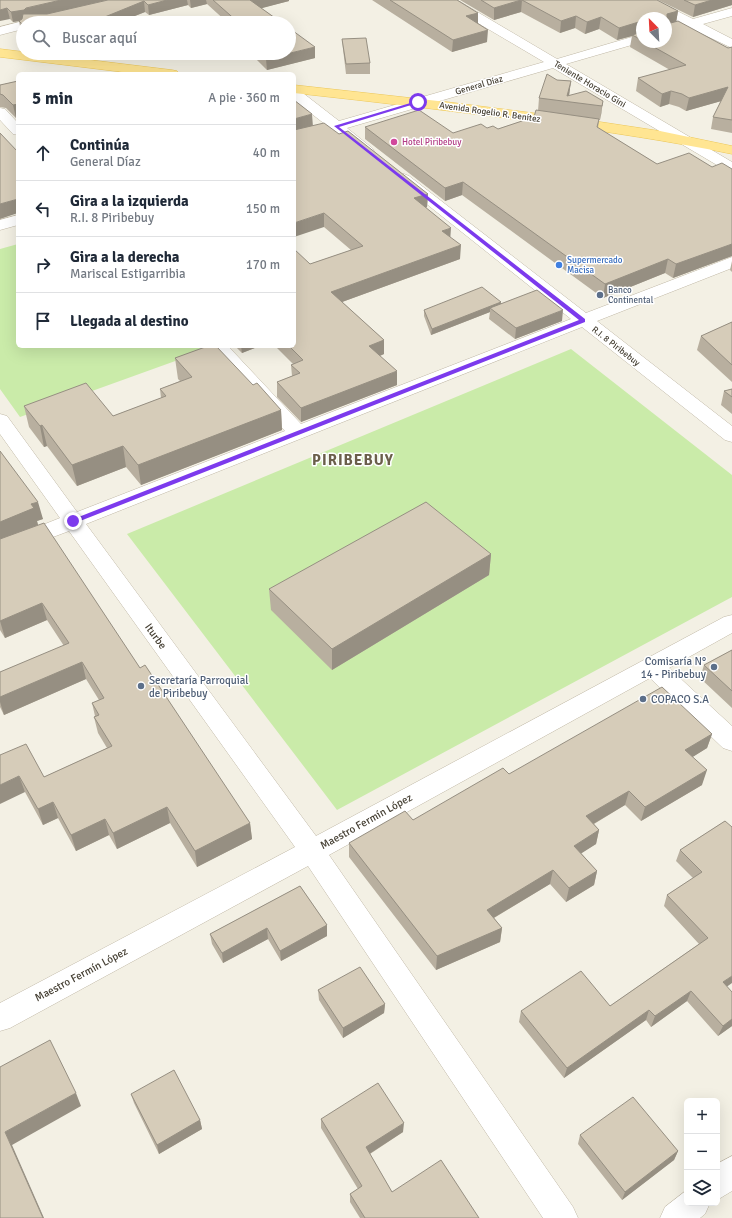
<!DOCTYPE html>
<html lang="es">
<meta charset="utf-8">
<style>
body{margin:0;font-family:Signika,sans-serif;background:#f2f2f3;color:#1f2937}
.controls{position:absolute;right:12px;bottom:12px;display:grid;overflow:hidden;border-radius:6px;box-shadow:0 4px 16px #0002}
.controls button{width:36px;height:36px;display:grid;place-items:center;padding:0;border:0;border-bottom:1px solid #e0e1e3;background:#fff;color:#1f2937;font:20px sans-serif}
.compass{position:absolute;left:636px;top:12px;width:36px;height:36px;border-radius:50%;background:#fff;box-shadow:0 4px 16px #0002;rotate:336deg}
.stop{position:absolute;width:12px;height:12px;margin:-9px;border:3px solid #7c3aed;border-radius:50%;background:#fff}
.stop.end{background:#7c3aed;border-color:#fff;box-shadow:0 1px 4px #0008}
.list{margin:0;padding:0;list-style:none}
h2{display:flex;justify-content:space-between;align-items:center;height:52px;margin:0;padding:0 16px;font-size:17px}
h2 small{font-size:13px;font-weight:400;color:#747a83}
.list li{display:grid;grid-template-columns:26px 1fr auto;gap:12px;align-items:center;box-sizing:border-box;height:56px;padding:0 16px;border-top:1px solid #e0e1e3}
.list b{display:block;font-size:15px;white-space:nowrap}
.list p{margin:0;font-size:13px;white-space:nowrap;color:#747a83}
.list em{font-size:13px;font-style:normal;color:#747a83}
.icon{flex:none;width:22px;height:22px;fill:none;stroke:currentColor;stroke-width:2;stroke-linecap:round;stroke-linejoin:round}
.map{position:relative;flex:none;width:732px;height:1218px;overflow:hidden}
.search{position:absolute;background:#fff;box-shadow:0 4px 16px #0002;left:16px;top:16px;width:280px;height:44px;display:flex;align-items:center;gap:10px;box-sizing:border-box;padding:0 14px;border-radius:22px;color:#747a83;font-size:15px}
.panel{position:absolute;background:#fff;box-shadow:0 4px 16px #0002;left:16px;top:72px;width:280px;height:276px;border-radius:6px}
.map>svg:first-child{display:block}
.green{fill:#caeba9}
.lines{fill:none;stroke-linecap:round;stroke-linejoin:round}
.minor-casing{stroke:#c0b8a6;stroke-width:1}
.major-casing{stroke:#ecc759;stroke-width:1}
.minor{fill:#fff;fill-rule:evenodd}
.major{fill:#ffe592;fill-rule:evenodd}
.wall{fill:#b8af9f;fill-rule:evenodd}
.shaded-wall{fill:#968f82}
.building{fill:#d6ccb9;stroke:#968f82}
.route{fill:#7c3aed}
.hotel-dot{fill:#d1479c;stroke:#fff;stroke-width:1.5}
.shop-dot{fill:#3f7fe0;stroke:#fff;stroke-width:1.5}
.service-dot{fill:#5c6f8a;stroke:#fff;stroke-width:1.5}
.labels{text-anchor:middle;stroke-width:3;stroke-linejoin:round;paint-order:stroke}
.far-street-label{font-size:9px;fill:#464034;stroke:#fff}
.far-hotel-label{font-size:9px;fill:#b23c85;stroke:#fff;text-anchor:start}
.far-shop-label{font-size:9px;fill:#366cbe;stroke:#fff;text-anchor:start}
.far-service-label{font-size:9px;fill:#4e5e75;stroke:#fff;text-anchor:start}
.street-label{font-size:11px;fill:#464034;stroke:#fff}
.service-label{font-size:11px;fill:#4e5e75;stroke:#fff;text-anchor:start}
.district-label{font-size:15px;font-weight:bold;letter-spacing:1px;fill:#6a5e4a;stroke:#fff}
</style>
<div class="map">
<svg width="732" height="1218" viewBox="0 0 732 1218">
<rect width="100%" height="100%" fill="#f3f0e4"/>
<!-- green -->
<path class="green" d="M18 244V346H199L203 351 20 417 0 389V249Z
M571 349 732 475V597L337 810 127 534Z"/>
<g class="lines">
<!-- minor casing -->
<g class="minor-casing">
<path id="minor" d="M442 0H457L557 59 642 34V42L566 64 732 162V173L727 171 553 68 347 128 372 148 374 151 372 154 367 155 362 154 334 132 294 143V134L326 125 294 100V89L299 90 339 121 544 62 444 3Z
M639 0H655L693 19 732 8V16L703 24 732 39V48L690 28 666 35V27L680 23 641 3Z
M23 21 28 23H23V29L0 35V27Z
M0 108 5 109 18 123V135L13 134 0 120Z
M404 174 409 176 586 313 732 257V268L597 321 732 426V442L725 440 582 327 86 524 316 836 724 617 732 615V633L669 668 732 726V751L723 748 650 678 329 855 573 1207 578 1218H543L308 866 10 1028 0 1031V1003L295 847 69 531 0 557V542L60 518 0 434V414L7 416 77 512 285 431 209 346H228L301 424 571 319 399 182 396 179 399 176Z
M18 215V225L0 230V220Z
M732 1156V1191L717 1200V1164Z
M687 1190V1203H710L705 1214 700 1218H660L665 1207Z"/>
</g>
<!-- major casing -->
<g class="major-casing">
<path id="major" d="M0 49 172 70 177 71 179 74H139L0 57Z
M294 85 447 102 587 120 660 131 732 146V154C670 141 607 132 544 123 461 112 377 102 294 93Z"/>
</g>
<!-- minor -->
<use href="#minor" class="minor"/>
<!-- major -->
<use href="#major" class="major"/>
</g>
<!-- wall -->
<path class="wall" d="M0 0H289V1L261 8 282 23H228L207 4 191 8 188 5 149 15 145 12 117 23H23V33L21 31 19 21 13 22 10 19Z
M372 0H457L478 13V24L487 42 452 52Z
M460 0H657L678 11 676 22 728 48 732 47V133L711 129 713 117 721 101 686 111 679 107 669 104 660 107 636 91 638 78 670 70 630 47 632 36 617 40 599 29 585 34 575 28 560 33 521 12 494 20ZM642 18 666 42H642Z
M658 0H732V5L693 17Z
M342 39 370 63V74H346L343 49Z
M48 53H63L61 55Z
M250 53H289L315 58 267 70Z
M557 80 571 81 569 95 603 101 601 115 600 120H599L598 128 657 164 712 167 732 169V256L673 278 665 273 603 298 462 195 445 201 365 139V127L453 133 487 128 498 129 534 117 538 111 539 98Z
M18 81V118H16L6 108 0 107V85Z
M313 126 339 134 428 194 427 207 426 208 450 237 460 259 342 302 384 340V354L380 356 397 385 301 422 277 397V382L292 376 291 365 293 364 275 346H294L310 264 351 250 324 227Z
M732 261V272L730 270Z
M501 303 562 321 515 339 489 319 490 312 431 335 424 316V310Z
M732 322V382L697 350 701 336Z
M235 346H260L242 353Z
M175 358 253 385 281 410 282 430 141 485 126 467 77 486 47 446 44 447 29 427 24 406 113 416 161 398 160 389 180 381 178 379Z
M732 389V414L721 405 724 391Z
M0 451 43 519 37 521 38 525 250 823 252 839 197 867 170 823 117 849 109 835 76 851 58 818 43 825 25 792 0 755 44 777 107 748 98 733 94 717 95 716 92 703 99 700 86 679 4 715 0 707V672L64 646 47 620 5 638 0 630Z
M491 554 489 575 332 670 271 610 269 589Z
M732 650V708L700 678 704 665Z
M712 734 707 748 692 757 702 785 641 821 625 805 594 824 599 830 596 844 581 853 597 871 594 885 566 902 550 884 494 918 502 928 500 942 436 970 349 857V843L413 820 509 774Z
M725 821 727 987 732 992V1026L718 1036 687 1001 651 1027 646 1020 564 1078 519 1022 521 1011 610 1006 699 944 664 906 667 895 693 878 676 861 680 850Z
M300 886 327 925V936L281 961 268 939 223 963 212 944 210 934Z
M318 990 385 1004 384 1013 343 1038 319 1000Z
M131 1094 200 1120 202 1129 159 1154 134 1103Z
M321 1119 403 1132 370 1154 392 1192 479 1218H360L350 1202V1194L358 1189 321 1128Z
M580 1135 678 1151 674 1160 622 1200 578 1144Z"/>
<!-- shaded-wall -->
<path class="shaded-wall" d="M61 0H107L26 20 13 22 11 12Z
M167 0H187L188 5 149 15 148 5Z
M190 0H206L207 4 191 8Z
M250 0H289V1L251 11Z
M522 0 521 12 494 20V8Z
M712 0H732V5L693 17 695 5Z
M144 1 145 12 117 23H90Z
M7 8 10 19 0 21V10Z
M678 11 676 23 666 26 667 14Z
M478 13V25L466 16Z
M576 16 575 28 560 33 561 21Z
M601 17 599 29 585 34 587 22Z
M642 21V33L632 35V36L617 40 619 28Z
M488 30 487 42 452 52 453 40Z
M315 47V58L267 70 266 59Z
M571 81 569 96H567Z
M728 87 725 100 686 111 689 98Z
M671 91 669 104 660 107 662 94Z
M603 101 601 115 600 120 602 106Z
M18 104V118H16L13 105Z
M312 114 313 127 294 133V119Z
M463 182 462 195 445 201V188Z
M428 194 427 207 414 212V198Z
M18 199V213L0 219V204Z
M324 213V227L294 237V223Z
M451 228 450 242 442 231Z
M732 244V256L673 278 676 264Z
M461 245 460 259 331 306V292Z
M668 259 665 273 603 298 605 284Z
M501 302V308H490V312L431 335 432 329Z
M563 310 562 321 515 339 516 328Z
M384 340V354L369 360V346Z
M241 346H260L242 353Z
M397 371V385L301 422V408Z
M281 410 282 430 141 485 138 465Z
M42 425 47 446 44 447 40 426Z
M123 446 126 467 77 486 72 465Z
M38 502 43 519 37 521 38 525 0 541V522L31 504Z
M491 554 489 575 332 670V649Z
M42 603 47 620 5 638 0 621Z
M82 662 86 679 4 715 0 702V697Z
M712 734 707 748 680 765 685 750Z
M707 770 702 785 641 821 645 807Z
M19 776 25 792 0 804V785Z
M629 791 625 805 583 830 586 816Z
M53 802 58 818 43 825 38 809Z
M167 807 170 823 117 849 113 833Z
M105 819 109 835 76 851 71 835Z
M250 823 252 839 197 867 195 851Z
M599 830 596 844 571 860 574 846Z
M553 870 550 884 485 923 487 910Z
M597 871 594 885 566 902 569 888Z
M327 925V936L281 961 280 951Z
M267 928 268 939 223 963 222 953Z
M502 928 500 942 436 970 437 956Z
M732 976V983L718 993 723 982Z
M691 991 687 1001 651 1027 655 1016Z
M385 1004 384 1013 343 1038V1028Z
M649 1010 646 1020 564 1078 567 1068Z
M732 1019V1026L718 1036 723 1026Z
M76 1093 81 1106 12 1145 44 1218H43L5 1132Z
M200 1120 202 1129 159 1154 157 1145Z
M404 1123 403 1132 366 1156V1147Z
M678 1151 674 1160 622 1200 625 1192Z"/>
<!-- building -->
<path class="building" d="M0 0H61L26 8 24 10 11 12 7 8 0 10Z
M108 0H167L148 5 144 1 90 23H23V25L19 21 22 19 23 14H47Z
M213 0H251H250L282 23H239Z
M390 0H457L478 13 466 16 488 30 453 40Z
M481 0H521L494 8Z
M522 0H657L678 11 667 14V24L678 21 728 48 732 47V120L713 117 728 87 689 98 682 94 671 91 662 94 638 78 686 65 645 42H666V18H642V21L619 28 601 17 587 22 576 16 561 21Z
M684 0H712L695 5Z
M289 28 315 47 266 59 260 53H289Z
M642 32V40L632 35Z
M366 38 370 63 346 64 342 39Z
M547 74 557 80 571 81 567 96 586 91 603 101 602 106 539 98Z
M18 81V104L13 105 3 95 0 94V85Z
M294 100 312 114 294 119Z
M419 110 453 133 481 124 487 128 493 126 498 129 534 117 536 110 599 119 597 127 657 164 689 153 712 167 722 163 732 169V244L676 264 668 259 605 284 463 182 445 188 365 127Z
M324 123 339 134 348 131 428 194 414 198 451 228 442 231 461 245 331 292 384 340 369 346 397 371 301 408 277 382 300 373 291 365 303 360 289 346H294V249L310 264 363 246 324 213 294 223V130Z
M0 133 18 152V199L0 204Z
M482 287 501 302 432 329 424 310Z
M537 290 563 310 516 328 490 308Z
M732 322V365L701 336Z
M208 346H216L253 385 257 383 281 410 138 465 123 446 72 465 42 425 40 426 24 406 86 383 113 416 166 396 160 389 192 377 175 358Z
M732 389V397L724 391Z
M0 451 38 502 31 504 34 508 0 522Z
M426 502 491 554 332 649 269 589Z
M44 523 140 668 145 665 250 823 195 851 167 807 113 833 105 819 71 835 53 802 38 809 19 776 0 785V755L26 744 44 777 112 746 94 717 99 715 92 703 104 698 82 662 0 697V672L69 643 42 603 0 621V539Z
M732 650V691L704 665Z
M662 687 712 734 685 750 707 770 645 807 629 791 586 816 599 830 574 846 597 871 569 888 553 870 487 910 502 928 437 956 349 843 405 811 413 820 503 768 509 774Z
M725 821 732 827V976L723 982 732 992V1019L723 1026 691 991 655 1016 649 1010 567 1068 521 1011 581 971 610 1006 708 938 667 895 702 872 680 850Z
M300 886 327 925 280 951 267 928 222 953 210 934Z
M360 967 385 1004 343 1028 318 990Z
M50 1040 76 1093 5 1132 43 1218H0V1067Z
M174 1070 200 1120 157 1145 131 1094Z
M378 1083 404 1123 366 1147 392 1192 441 1160 479 1218H365L350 1194 362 1186 321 1119Z
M633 1097 678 1151 625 1192 580 1135Z"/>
<!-- route -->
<path class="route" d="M417 101 421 102 339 127 585 319V322L75 523H71V520L579 320 334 126Z"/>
<!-- markers -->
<circle class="hotel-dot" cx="394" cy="142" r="4"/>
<circle class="shop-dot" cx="559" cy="265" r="4"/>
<g class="service-dot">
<circle cx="600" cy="295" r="4"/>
<circle cx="714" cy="667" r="4"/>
<circle cx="141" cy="686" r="4"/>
<circle cx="643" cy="699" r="4"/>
</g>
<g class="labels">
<!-- far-street labels -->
<g class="far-street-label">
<text transform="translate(590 84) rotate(31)" y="3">Teniente Horacio Gini</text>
<text transform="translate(479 85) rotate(-16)" y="3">General Díaz</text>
<text transform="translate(490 112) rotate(8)" y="3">Avenida Rogelio R. Benítez</text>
<text transform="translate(616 346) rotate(38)" y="3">R.I. 8 Piribebuy</text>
</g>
<!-- far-hotel labels -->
<g class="far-hotel-label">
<text x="402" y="145">Hotel Piribebuy</text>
</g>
<!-- far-shop labels -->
<g class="far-shop-label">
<text x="567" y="263">Supermercado<tspan x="567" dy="10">Macisa</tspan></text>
</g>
<!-- far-service labels -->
<g class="far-service-label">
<text x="608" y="293">Banco<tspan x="608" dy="10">Continental</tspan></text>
</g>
<!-- street labels -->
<g class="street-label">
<text transform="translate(156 636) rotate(54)" y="4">Iturbe</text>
<text transform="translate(366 821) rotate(-29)" y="4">Maestro Fermín López</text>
<text transform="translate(81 974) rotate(-28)" y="4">Maestro Fermín López</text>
</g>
<!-- service labels -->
<g class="service-label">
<text x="706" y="665" text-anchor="end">Comisaría N°<tspan x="706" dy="13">14 - Piribebuy</tspan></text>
<text x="149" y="684">Secretaría Parroquial<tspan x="149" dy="13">de Piribebuy</tspan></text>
<text x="651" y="703">COPACO S.A</text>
</g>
<!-- district labels -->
<g class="district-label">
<text x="353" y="465">PIRIBEBUY</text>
</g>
</g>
</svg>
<div class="controls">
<button>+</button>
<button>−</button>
<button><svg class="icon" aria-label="layers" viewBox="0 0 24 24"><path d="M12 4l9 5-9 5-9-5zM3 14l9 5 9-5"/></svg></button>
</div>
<svg class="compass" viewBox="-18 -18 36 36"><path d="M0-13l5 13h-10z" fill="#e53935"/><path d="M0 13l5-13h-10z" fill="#747a83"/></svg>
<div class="stop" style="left:418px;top:102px"></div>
<div class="stop end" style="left:73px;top:521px"></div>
<div class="search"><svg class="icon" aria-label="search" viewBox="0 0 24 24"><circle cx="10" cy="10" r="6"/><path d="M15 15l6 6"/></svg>Buscar aquí</div>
<section class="panel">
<h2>5 min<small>A pie · 360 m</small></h2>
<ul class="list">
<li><svg class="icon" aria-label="ahead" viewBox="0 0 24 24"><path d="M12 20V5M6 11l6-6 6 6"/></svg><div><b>Continúa</b><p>General Díaz</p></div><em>40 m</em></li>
<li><svg class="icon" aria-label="left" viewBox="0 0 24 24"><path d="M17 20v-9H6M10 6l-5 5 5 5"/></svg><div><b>Gira a la izquierda</b><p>R.I. 8 Piribebuy</p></div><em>150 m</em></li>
<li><svg class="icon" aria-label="right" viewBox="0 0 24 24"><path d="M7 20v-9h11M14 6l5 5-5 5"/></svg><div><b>Gira a la derecha</b><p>Mariscal Estigarribia</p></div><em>170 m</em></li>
<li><svg class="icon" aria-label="arrive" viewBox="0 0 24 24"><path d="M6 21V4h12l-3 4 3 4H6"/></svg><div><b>Llegada al destino</b></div></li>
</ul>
</section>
</div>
